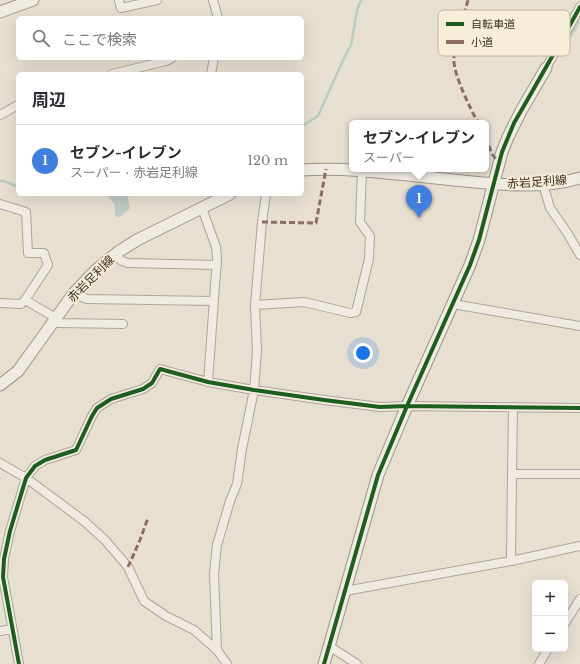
<!DOCTYPE html>
<html lang="ja">
<meta charset="utf-8">
<style>
body{margin:0;font-family:"Libre Baskerville","Noto Sans JP",serif;background:#f2f2f3;color:#2b2b33}
.controls{position:absolute;right:12px;bottom:12px;display:grid;overflow:hidden;border-radius:6px;box-shadow:0 4px 16px #0002}
.controls button{width:36px;height:36px;display:grid;place-items:center;padding:0;border:0;border-bottom:1px solid #e1e1e2;background:#fff;color:#2b2b33;font:20px sans-serif}
.you{position:absolute;left:363px;top:353px;width:14px;height:14px;margin:-10px;border:3px solid #fff;border-radius:50%;background:#1a73e8;box-shadow:0 0 0 6px #1a73e833}
.badge{display:grid;place-items:center;width:26px;height:26px;border-radius:50%;background:#786c5e;color:#fff;font-size:13px;font-weight:700}
.pin{position:absolute;translate:-50% -33px;filter:drop-shadow(0 1px 2px #0008)}
.pin::after{content:'';position:absolute;top:21px;width:14px;height:12px;background:inherit;clip-path:polygon(0 0,100% 0,50% 100%)}
.popup{position:absolute;left:349px;top:120px;width:140px;height:52px;box-sizing:border-box;display:grid;place-content:center;border-radius:6px;background:#fff;filter:drop-shadow(0 1px 3px #0005);font-size:13px;white-space:nowrap;color:#7c7c81}
.popup b{font-size:15px;color:#2b2b33}
.popup::after{content:'';position:absolute;left:50%;top:100%;margin-left:-8px;border:8px solid transparent;border-top-color:#fff}
.list{margin:0;padding:0;list-style:none}
h2{display:flex;justify-content:space-between;align-items:center;height:52px;margin:0;padding:0 16px;font-size:17px}
h2 small{font-size:13px;font-weight:400;color:#7c7c81}
.list li{display:grid;grid-template-columns:26px 1fr auto;gap:12px;align-items:center;box-sizing:border-box;height:72px;padding:0 16px;border-top:1px solid #e1e1e2}
.list b{display:block;font-size:15px;white-space:nowrap}
.list p{margin:0;font-size:13px;white-space:nowrap;color:#7c7c81}
.list em{font-size:13px;font-style:normal;color:#7c7c81}
.icon{flex:none;width:22px;height:22px;fill:none;stroke:currentColor;stroke-width:2;stroke-linecap:round;stroke-linejoin:round}
.map{position:relative;flex:none;width:580px;height:664px;overflow:hidden}
.search{position:absolute;background:#fff;box-shadow:0 4px 16px #0002;left:16px;top:16px;width:288px;height:44px;display:flex;align-items:center;gap:10px;box-sizing:border-box;padding:0 14px;border-radius:6px;color:#7c7c81;font-size:15px}
.panel{position:absolute;background:#fff;box-shadow:0 4px 16px #0002;left:16px;top:72px;width:288px;height:124px;border-radius:6px}
.map>svg:first-child{display:block}
.water{fill:#bcccc2}
.lines{fill:none;stroke-linecap:round;stroke-linejoin:round}
.stream{stroke:#bcccc2;stroke-width:2.5}
.street-casing{stroke:#ada599;stroke-width:10}
.secondary-casing{stroke:#9c958a;stroke-width:13}
.street{stroke:#efebe3;stroke-width:8}
.secondary{stroke:#efebe3;stroke-width:11}
.quiet{stroke:#8d6e63;stroke-width:3;stroke-dasharray:6 3;stroke-linecap:butt}
.cycleway-casing{stroke:#f7eed8;stroke-width:6}
.cycleway{stroke:#1b5e20;stroke-width:4}
.labels{text-anchor:middle;stroke-width:3.5;stroke-linejoin:round;paint-order:stroke}
.street-label{font-size:12px;fill:#3d2e20;stroke:#f7eed8}
.key{fill:#f7eed8;stroke:#bfb4a1;stroke-width:1}
.key-label{font-size:11px;fill:#3d2e20}
</style>
<div class="map">
<svg width="580" height="664" viewBox="0 0 580 664">
<rect width="100%" height="100%" fill="#e7e0d1"/>
<!-- water -->
<path class="water" d="M106 194H127L130 208 120 217 115 216V205Z"/>
<g class="lines">
<!-- stream -->
<path class="stream" d="M570 37 580 20
M302 126 318 116 344 58 351 45 357 10 361 0
M0 181H4L18 187
M37 194H43"/>
<!-- street casing -->
<g class="street-casing">
<path id="street" d="M119 0 121 8 157 0
M213 0 218 18
M546 68 580 7
M112 74 166 61 172 58
M211 74 214 58
M0 115 18 105
M543 184 550 208 568 234 580 255
M0 204 26 212 28 253H44L48 265 25 300
M202 208 216 247 217 258 208 382
M114 255 122 261 128 263 217 265
M74 293 81 297 87 299 214 301
M0 303 21 304 25 300 56 318 59 323 123 324
M453 304 580 326
M255 305 304 302 350 313 356 312 369 259 370 236 360 222 362 170
M0 463 26 478 84 521 105 540 128 567 144 601 166 616 194 630 217 650 227 664
M512 474 513 407
M511 561 512 474H580
M345 591 511 561 580 546
M565 623 580 599
M0 631 12 629
M329 646 357 664
M217 650 214 574 217 545 230 501 237 484 242 449 254 390 257 351 255 305 262 222 266 194
M19 664 3 577 4 559 10 531 26 478 35 466 45 460 76 450 92 416 97 408 111 399 143 389 152 383 160 369 208 382 254 390 324 400 380 407 407 406 580 408
M539 664 548 649"/>
</g>
<!-- secondary casing -->
<g class="secondary-casing">
<path id="secondary" d="M0 12 33 0
M302 170C353 167 403 175 453 180 495 184 539 190 580 178
M0 385 18 371 74 293 95 271 118 252 137 240 230 194
M324 664 378 475 407 406 470 265 479 240 502 152 508 137 521 111 546 68"/>
</g>
<!-- street -->
<use href="#street" class="street"/>
<!-- secondary -->
<use href="#secondary" class="secondary"/>
<!-- quiet -->
<path class="quiet" d="M468 0C463 19 455 38 454 57 452 73 471 109 478 123
M486 137C489 146 491 156 499 162
M262 222 316 223 326 169
M128 567 140 540 148 518"/>
<!-- cycleway casing -->
<g class="cycleway-casing">
<path id="cycleway" d="M19 664 3 577 4 559 10 531 26 478 35 466 45 460 76 450 92 416 97 408 111 399 143 389 152 383 160 369 208 382 254 390 324 400 380 407 407 406 580 408
M324 664 378 475 407 406 470 265 479 240 502 152 514 123 521 111 561 41 580 7"/>
</g>
<!-- cycleway -->
<use href="#cycleway" class="cycleway"/>
</g>
<g class="labels">
<!-- street labels -->
<g class="street-label">
<text transform="translate(537 182) rotate(-4)" y="4">赤岩足利線</text>
<text transform="translate(91 279) rotate(-45)" y="4">赤岩足利線</text>
</g>
</g>
<!-- legend -->
<rect x="438" y="10" width="132" height="46" rx="6" class="key"/>
<rect x="446" y="22" width="18" height="4" fill="#1b5e20"/>
<rect x="446" y="40" width="18" height="4" fill="#8d6e63"/>
<g class="key-label">
<text x="471" y="28">自転車道</text>
<text x="471" y="46">小道</text>
</g>
</svg>
<div class="controls">
<button>+</button>
<button>−</button>
</div>
<div class="you"></div>
<div class="pin badge" style="left:419px;top:218px;background:#3f7fe0">1</div>
<div class="popup"><b>セブン-イレブン</b>スーパー</div>
<div class="search"><svg class="icon" aria-label="search" viewBox="0 0 24 24"><circle cx="10" cy="10" r="6"/><path d="M15 15l6 6"/></svg>ここで検索</div>
<section class="panel">
<h2>周辺<small></small></h2>
<ul class="list">
<li><span class="badge" style="background:#3f7fe0">1</span><div><b>セブン-イレブン</b><p>スーパー · 赤岩足利線</p></div><em>120 m</em></li>
</ul>
</section>
</div>
